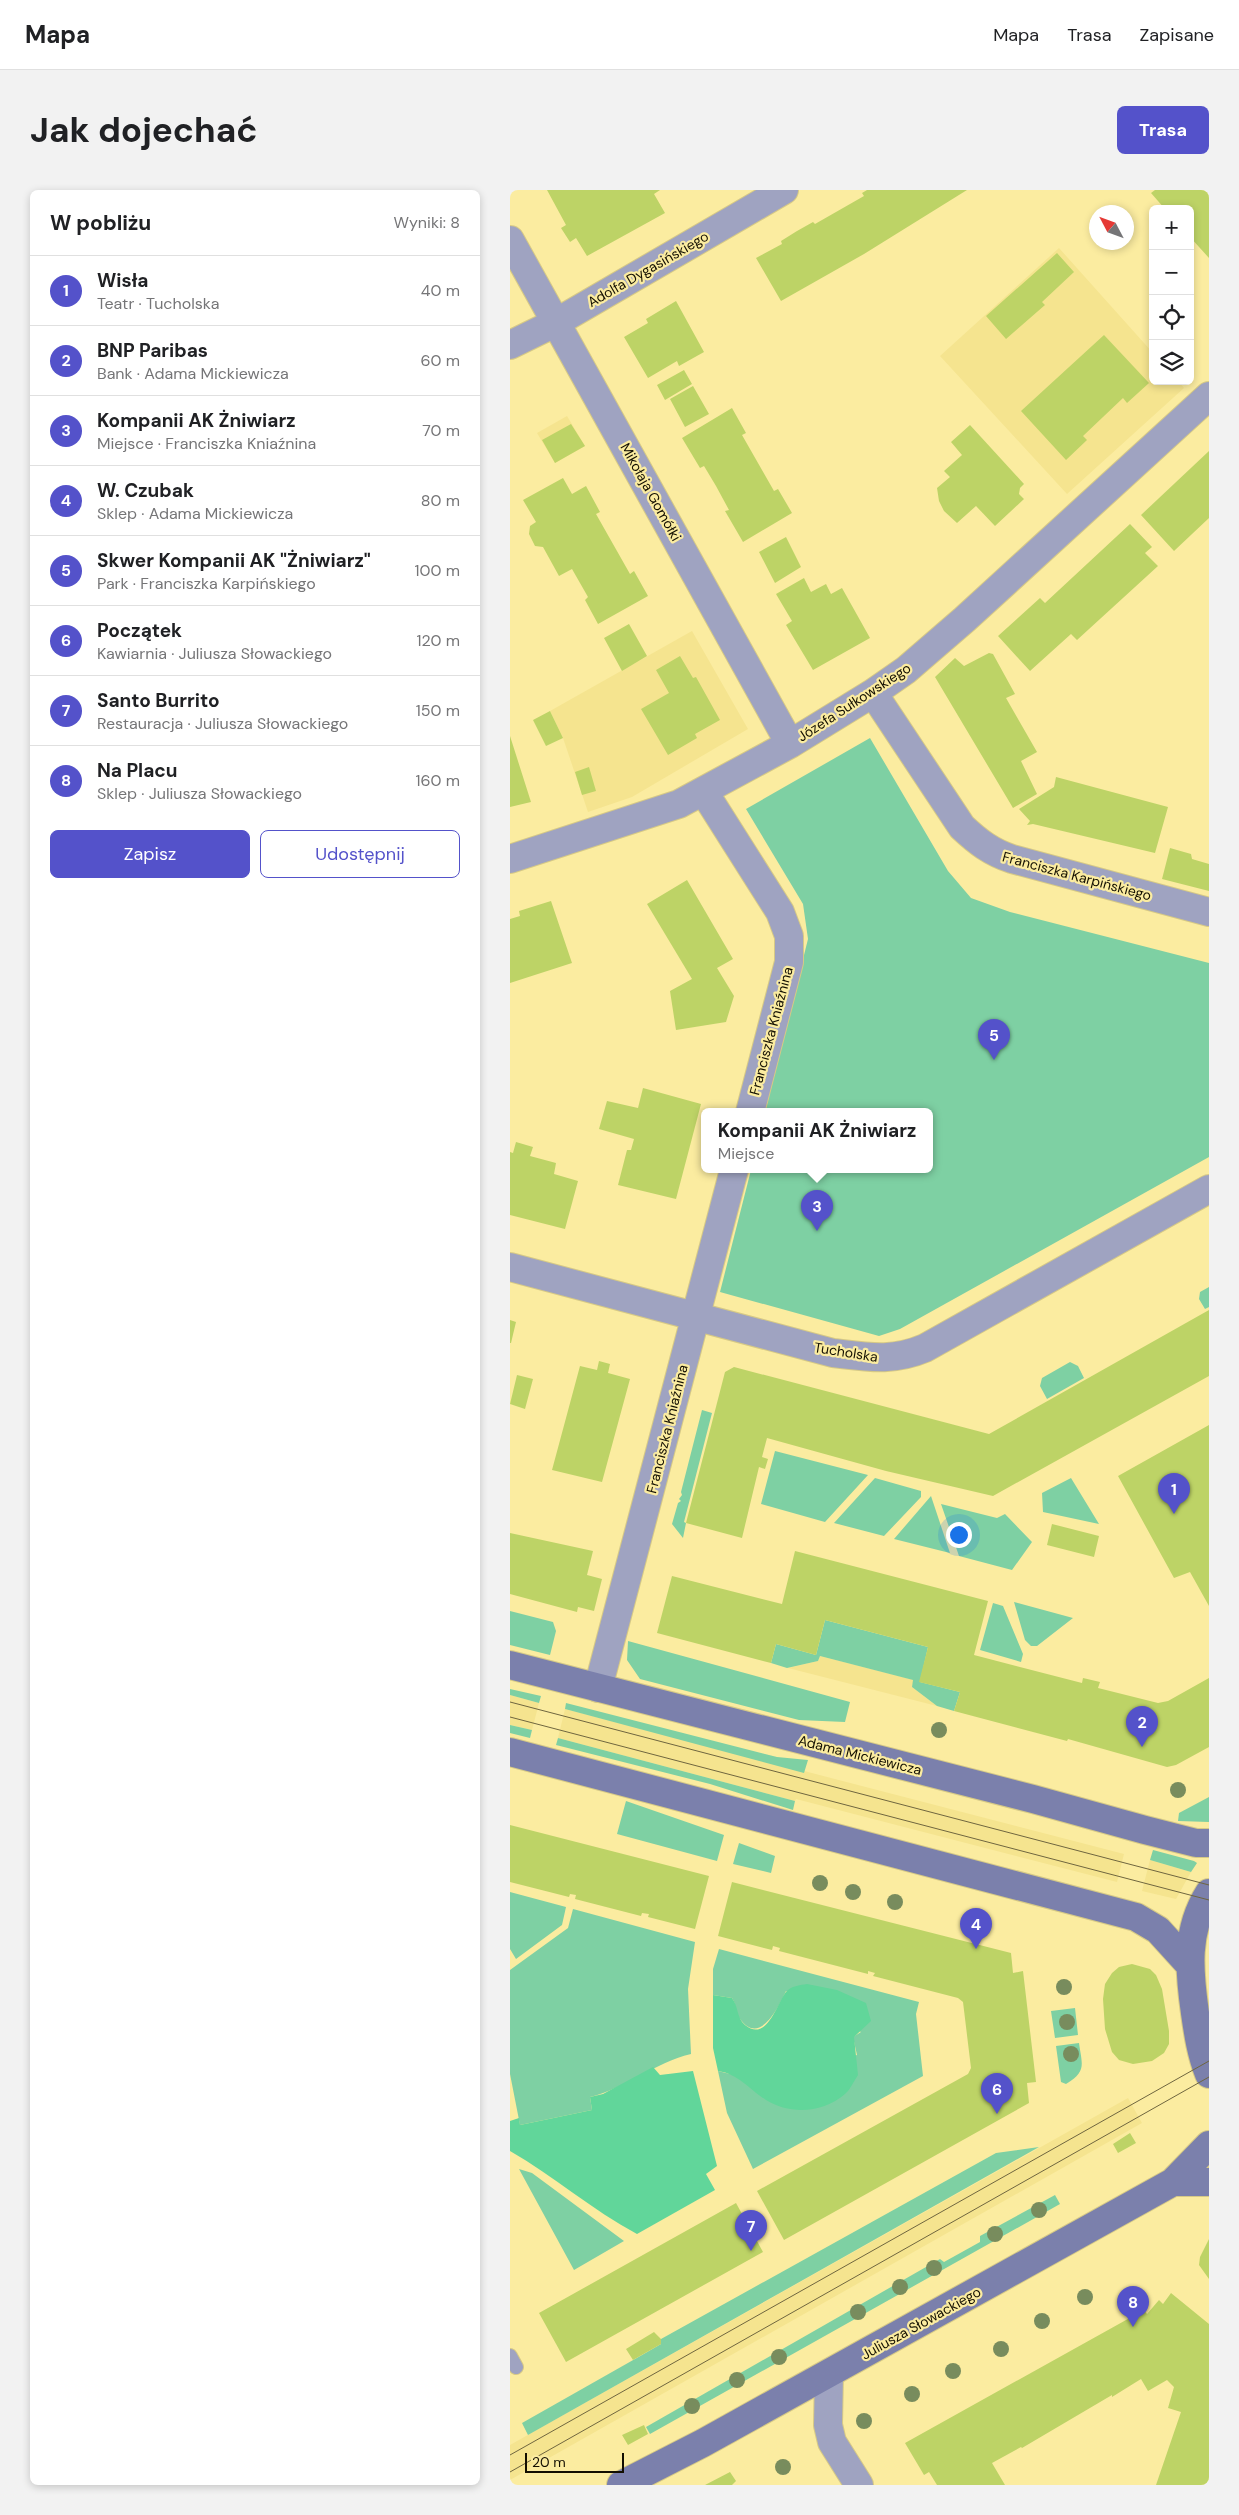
<!DOCTYPE html>
<html lang="pl">
<meta charset="utf-8">
<style>
body{margin:0;font-family:"DM Sans",sans-serif;background:#f2f2f2;color:#202124}
.controls{position:absolute;right:15px;top:15px;display:grid;overflow:hidden;border-radius:8px;box-shadow:0 2px 8px #0003}
.controls button{width:45px;height:45px;display:grid;place-items:center;padding:0;border:0;border-bottom:1px solid #e0e0e0;background:#fff;color:#202124;font:25px sans-serif}
.compass{position:absolute;left:579px;top:15px;width:45px;height:45px;border-radius:50%;background:#fff;box-shadow:0 2px 8px #0003;rotate:311deg}
.scale{position:absolute;left:15px;bottom:12px;width:99px;box-sizing:border-box;padding-left:5px;border:2px solid #130f00;border-top:0;font-size:14px;line-height:18px;white-space:nowrap;color:#130f00;-webkit-text-stroke:4px #fbeca0;paint-order:stroke}
.you{position:absolute;left:448px;top:1344px;width:18px;height:18px;margin:-12px;border:4px solid #fff;border-radius:50%;background:#1a73e8;box-shadow:0 0 0 8px #1a73e833}
.badge{display:grid;place-items:center;width:32px;height:32px;border-radius:50%;background:#5452ca;color:#fff;font-size:16px;font-weight:700}
.pin{position:absolute;translate:-50% -41px;filter:drop-shadow(0 1px 2px #0008)}
.pin::after{content:'';position:absolute;top:26px;width:18px;height:15px;background:inherit;clip-path:polygon(0 0,100% 0,50% 100%)}
.popup{position:absolute;left:191px;top:918px;width:232px;height:65px;box-sizing:border-box;display:grid;place-content:center;border-radius:8px;background:#fff;filter:drop-shadow(0 1px 4px #0005);font-size:16px;white-space:nowrap;color:#757577}
.popup b{font-size:19px;color:#202124}
.popup::after{content:'';position:absolute;left:50%;top:100%;margin-left:-10px;border:10px solid transparent;border-top-color:#fff}
.list{margin:0;padding:0;list-style:none}
h2{display:flex;justify-content:space-between;align-items:center;height:65px;margin:0;padding:0 20px;font-size:21px}
h2 small{font-size:16px;font-weight:400;color:#757577}
.list li{display:grid;grid-template-columns:32px 1fr auto;gap:15px;align-items:center;box-sizing:border-box;height:70px;padding:0 20px;border-top:1px solid #e0e0e0}
.list b{display:block;font-size:19px;white-space:nowrap}
.list p{margin:0;font-size:16px;white-space:nowrap;color:#757577}
.list em{font-size:16px;font-style:normal;color:#757577}
.actions{display:flex;gap:10px;padding:15px 20px}
.actions a{flex:1;padding:11px 0;border:1px solid #5452ca;border-radius:8px;text-align:center;font-size:18px;color:#5452ca}
.actions .main{background:#5452ca;color:#fff}
.icon{flex:none;width:28px;height:28px;fill:none;stroke:currentColor;stroke-width:2;stroke-linecap:round;stroke-linejoin:round}
.map{position:relative;flex:none;width:699px;height:2295px;overflow:hidden;border-radius:8px}
header{display:flex;align-items:center;gap:30px;box-sizing:border-box;height:70px;padding:0 25px;background:#fff;border-bottom:1px solid #e0e0e0}
header strong{font-size:24px}
nav{display:flex;gap:28px;margin-inline-start:auto;font-size:18px}
.intro{display:flex;align-items:center;justify-content:space-between;box-sizing:border-box;height:120px;padding:0 30px}
h1{margin:0;font-size:35px}
.button{padding:12px 22px;border-radius:8px;background:#5452ca;color:#fff;font-size:18px;font-weight:700}
main{display:flex;gap:30px;padding:0 30px}
aside{flex:1;background:#fff;border-radius:8px;box-shadow:0 2px 8px #0003}
.map>svg:first-child{display:block}
.built{fill:#f5e48f}
.green{fill:#7ed0a3}
.forest{fill:#61d69a}
.building{fill:#bdd366}
.lines{fill:none;stroke-linecap:round;stroke-linejoin:round}
.lane-casing{stroke:#d6c986;stroke-width:16}
.street-casing{stroke:#d6c986;stroke-width:30}
.secondary-casing{stroke:#d6c986;stroke-width:30}
.lane{stroke:#9fa3c1;stroke-width:14}
.street{stroke:#9fa3c1;stroke-width:28}
.secondary{stroke:#7b80ac;stroke-width:28}
.tram{stroke:#6f663f;stroke-width:1}
.tree{fill:#788c5d}
.labels{text-anchor:middle;stroke-width:4.5;stroke-linejoin:round;paint-order:stroke}
.street-label{font-size:14px;fill:#130f00;stroke:#fbeca0}
</style>
<header>
<strong>Mapa</strong>
<nav><a>Mapa</a><a>Trasa</a><a>Zapisane</a></nav>
</header>
<div class="intro"><h1>Jak dojechać</h1><a class="button">Trasa</a></div>
<main>
<aside>
<h2>W pobliżu<small>Wyniki: 8</small></h2>
<ul class="list">
<li><span class="badge">1</span><div><b>Wisła</b><p>Teatr · Tucholska</p></div><em>40 m</em></li>
<li><span class="badge">2</span><div><b>BNP Paribas</b><p>Bank · Adama Mickiewicza</p></div><em>60 m</em></li>
<li><span class="badge">3</span><div><b>Kompanii AK Żniwiarz</b><p>Miejsce · Franciszka Kniaźnina</p></div><em>70 m</em></li>
<li><span class="badge">4</span><div><b>W. Czubak</b><p>Sklep · Adama Mickiewicza</p></div><em>80 m</em></li>
<li><span class="badge">5</span><div><b>Skwer Kompanii AK &quot;Żniwiarz&quot;</b><p>Park · Franciszka Karpińskiego</p></div><em>100 m</em></li>
<li><span class="badge">6</span><div><b>Początek</b><p>Kawiarnia · Juliusza Słowackiego</p></div><em>120 m</em></li>
<li><span class="badge">7</span><div><b>Santo Burrito</b><p>Restauracja · Juliusza Słowackiego</p></div><em>150 m</em></li>
<li><span class="badge">8</span><div><b>Na Placu</b><p>Sklep · Juliusza Słowackiego</p></div><em>160 m</em></li>
</ul>
<div class="actions"><a class="main">Zapisz</a><a>Udostępnij</a></div>
</aside>
<div class="map">
<svg width="699" height="2295" viewBox="0 0 699 2295">
<rect width="100%" height="100%" fill="#fbeca0"/>
<!-- built -->
<path class="built" d="M549 58 643 163V191H668L674 198 557 304 430 166Z
M57 226 75 256 45 273 27 243Z
M182 441 238 539 122 607 78 622 53 548 40 521Z
M310 1466 404 1490 402 1497 427 1516 278 1478 308 1471Z
M0 1505 29 1513 22 1540 0 1535Z
M55 1519 614 1664 607 1692 286 1609 285 1611 48 1548Z
M640 1670 681 1682 666 1709 632 1701Z
M618 1908 632 1933 0 2290V2255Z"/>
<!-- green -->
<path class="green" d="M360 548 438 681 461 708 500 722 699 773V967L390 1139 369 1146 210 1102 241 980H420V922H255L298 749 293 714 236 619Z
M699 1097V1117L695 1119 689 1109 690 1102Z
M560 1172 568 1176 574 1188 537 1209 530 1196 532 1188Z
M192 1220 202 1223 174 1332 176 1333 173 1348 162 1334 168 1313 171 1311 169 1309 172 1305 171 1302Z
M265 1261 358 1285 315 1332 251 1314Z
M365 1288 411 1301V1307L374 1346 324 1333Z
M561 1288 589 1334 533 1322 532 1303Z
M421 1306 440 1363 384 1349Z
M431 1314 487 1328 495 1324 522 1352 502 1380 449 1366Z
M504 1412 563 1428 527 1456H521L515 1450Z
M483 1413 493 1416 513 1464 511 1472 470 1460Z
M0 1421 43 1432 46 1441 40 1465 0 1455Z
M315 1430 418 1457 410 1492 450 1502 444 1521 427 1516 402 1497 403 1490 310 1466 308 1471 277 1478 261 1473 266 1454 306 1465Z
M118 1451 340 1512 335 1532 289 1530 130 1489 117 1470Z
M0 1499 31 1506 29 1513 0 1505Z
M56 1513 267 1567 298 1570 294 1583 55 1519Z
M0 1535 22 1540 20 1548 0 1543Z
M48 1548 285 1611 283 1620 200 1594 46 1555Z
M699 1607V1632L668 1631 669 1623Z
M116 1611 214 1645 207 1671 107 1644Z
M229 1653 265 1666 261 1683 223 1674Z
M643 1660 684 1671 687 1673 681 1682 640 1670Z
M0 1702 56 1717 52 1735 6 1769 0 1759Z
M63 1719 185 1752 178 1799 181 1864C144 1873 116 1898 80 1907L82 1920 10 1935 0 1884V1780L58 1738Z
M209 1759 409 1812 406 1824 413 1886 243 1979 217 1923 208 1881 224 1885 238 1895 347 1865 343 1847 351 1842 276 1801C268 1818 250 1856 230 1829 225 1823 227 1815 222 1808L203 1805V1779Z
M565 1818 568 1845 545 1848 541 1821Z
M569 1853C572 1875 577 1881 556 1894L551 1892 546 1856Z
M529 1957 18 2245 12 2233 132 2165 151 2154V2149L486 1963Z
M9 1979 22 1983 114 2051 64 2080Z
M545 2005 550 2014 140 2244 136 2237 430 2069 434 2072 470 2052V2046Z"/>
<!-- forest -->
<path class="forest" d="M297 1794 327 1800 356 1813 361 1831 344 1847 348 1885C344 1891 340 1900 335 1904 313 1923 280 1925 256 1910 240 1900 229 1884 208 1881L203 1858V1805L222 1808C229 1817 226 1827 235 1835 257 1853 267 1813 276 1802 281 1796 290 1795 297 1794Z
M143 1877 150 1885 183 1881 207 1976 196 1984 205 2000 127 2044C82 2020 44 1986 0 1961V1931L9 1928 10 1935 82 1920 80 1907 93 1904Z"/>
<!-- building -->
<path class="building" d="M37 0H150L144 4 155 23 77 66 66 48 60 52 51 38 56 35Z
M357 0H457L354 64 271 111 246 68 272 54 271 51 287 41 303 32 305 34 354 6 352 3Z
M645 0H699V68L680 47V19H655L641 3Z
M547 63 564 82 532 112 535 115 496 149 476 126Z
M166 111 194 162 169 176 167 171 138 188 114 147 138 133 136 129Z
M594 145 639 193 617 213 613 208 573 246 577 250 556 270 511 221Z
M174 180 182 194 155 210 147 195Z
M183 196 199 224 175 237 160 209Z
M222 218 236 243 232 245 264 301 268 299 282 323 233 352 215 321 219 320 206 296 194 276 190 278 172 248Z
M61 234 75 256 45 273 32 250Z
M460 235 514 294 510 298 509 304 514 309 485 336 466 316 447 333 434 321 429 311 427 298 440 287 434 281 452 265 441 252Z
M699 261V328L664 361 631 325Z
M53 288 62 304 76 296 90 322 86 324 120 384 124 381 138 406 88 434 75 410 78 407 62 379 49 386 33 357 25 356 19 344 20 336 26 332 13 310Z
M620 334 642 357 635 363 648 376 567 450 561 444 520 481 488 446 530 408 535 413Z
M276 347 291 377 265 393 249 362Z
M294 388 301 402 316 394 321 404 332 398 360 448 303 480 276 435 282 431 266 404Z
M119 434 137 466 112 481 94 448Z
M479 463 483 464 505 504 496 508 527 562 511 571 527 604 503 618 425 487 445 468 454 476Z
M170 466 183 488 186 487 210 530 185 544 187 548 158 565 131 519 159 503 146 480Z
M40 521 53 548 36 556 23 530Z
M0 546 21 612 0 617Z
M79 577 86 601 72 605 65 582Z
M546 587 658 617 645 663 523 634 517 635 520 631 509 619 544 597Z
M660 658 681 664 682 669 699 674V701L652 689Z
M177 690 223 769 207 778 224 806 216 832 166 840 160 801 182 789 137 714Z
M41 711 62 773 0 793V729L10 726 9 721Z
M133 898 191 914 166 1009 108 995 117 960H121L124 949 89 939 97 911 128 918Z
M6 952 23 957 20 966 46 973 44 984 68 991 55 1039 0 1025V962L3 963Z
M699 1120V1186L483 1306 376 1281 257 1248 252 1267 258 1269 255 1279 249 1277 232 1348 176 1333 215 1182 224 1177 479 1244Z
M0 1130 6 1132 1 1153H0Z
M89 1171 100 1174 98 1183 120 1189 92 1292 42 1280 70 1176 87 1180Z
M7 1185 23 1189 15 1219 0 1214Z
M699 1235V1416L680 1382 664 1388 608 1286Z
M542 1334 589 1346 584 1367 537 1355Z
M0 1343 83 1361 77 1385 92 1389 84 1421 68 1417 67 1422 0 1404Z
M285 1361 478 1411 464 1465 572 1493 573 1488 590 1492 588 1498 648 1513 658 1511 699 1488V1557L666 1575 657 1577 558 1549 557 1551 444 1521 450 1502 409 1492 418 1457 315 1430 306 1465 266 1454 261 1473 147 1443 162 1386 272 1414Z
M0 1635 199 1686 185 1739 138 1727 139 1724 132 1723 131 1726 65 1709 66 1705 60 1704 59 1707 0 1692Z
M222 1692 501 1763 503 1783 513 1781 526 1892 517 1893 519 1913 274 2050 247 2001 458 1884 461 1878 453 1812 448 1808 363 1786 365 1783 358 1781V1784L269 1761 270 1758 263 1756 262 1760 208 1746Z
M622 1774 640 1779 646 1785 652 1799 659 1841V1854L654 1863 642 1871 623 1874 609 1870 602 1862 595 1839 593 1809 595 1794 602 1783 609 1777Z
M620 1943 626 1953 608 1963 603 1954Z
M226 2013 253 2062 56 2172 29 2123Z
M699 2049V2089L689 2075 690 2067Z
M661 2103 699 2134V2295H646L671 2222 658 2218 664 2197 657 2190 638 2201 631 2189 602 2207V2205L512 2258 511 2257 482 2273 495 2295H427L419 2282 414 2285 395 2253 634 2120 637 2124 649 2110 653 2114Z
M144 2142 151 2149V2154L123 2170 116 2159Z
M134 2235 138 2244 118 2255 112 2245Z
M220 2282 226 2291 222 2295H195Z"/>
<g class="lines">
<!-- lane casing -->
<g class="lane-casing">
<path id="lane" d="M0 2166 6 2177"/>
</g>
<!-- street casing -->
<g class="street-casing">
<path id="street" d="M0 50 280 554
M0 155 47 132 274 0
M363 503 452 637C468 652 481 662 502 669L699 722
M194 602 270 722 279 746V772L240 922
M0 669 169 614 280 554 363 503 396 480 455 429 699 206
M0 1077 323 1163C358 1167 382 1172 415 1158L699 999
M88 1498 224 980
M319 2184 318 2235 322 2252 349 2295"/>
</g>
<!-- secondary casing -->
<g class="secondary-casing">
<path id="secondary" d="M0 1475 523 1609 635 1640 686 1653H699
M0 1562 626 1727 648 1740 678 1773
M699 1703C675 1741 679 1781 685 1823 688 1844 691 1864 699 1884
M663 1992H699
M111 2295 193 2253 663 1992 699 1955"/>
</g>
<!-- lane -->
<use href="#lane" class="lane"/>
<!-- street -->
<use href="#street" class="street"/>
<!-- secondary -->
<use href="#secondary" class="secondary"/>
<!-- tram -->
<path class="tram" d="M0 1512 699 1695
M0 1527 699 1710
M0 2265 699 1871
M0 2282 699 1887"/>
</g>
<!-- trees -->
<g class="tree">
<circle cx="429" cy="1540" r="8"/>
<circle cx="668" cy="1600" r="8"/>
<circle cx="310" cy="1693" r="8"/>
<circle cx="343" cy="1702" r="8"/>
<circle cx="385" cy="1712" r="8"/>
<circle cx="554" cy="1797" r="8"/>
<circle cx="557" cy="1832" r="8"/>
<circle cx="561" cy="1864" r="8"/>
<circle cx="529" cy="2020" r="8"/>
<circle cx="485" cy="2044" r="8"/>
<circle cx="424" cy="2078" r="8"/>
<circle cx="390" cy="2097" r="8"/>
<circle cx="575" cy="2107" r="8"/>
<circle cx="348" cy="2122" r="8"/>
<circle cx="532" cy="2131" r="8"/>
<circle cx="491" cy="2159" r="8"/>
<circle cx="269" cy="2167" r="8"/>
<circle cx="443" cy="2181" r="8"/>
<circle cx="227" cy="2190" r="8"/>
<circle cx="402" cy="2204" r="8"/>
<circle cx="182" cy="2216" r="8"/>
<circle cx="354" cy="2231" r="8"/>
<circle cx="273" cy="2277" r="8"/>
</g>
<g class="labels">
<!-- street labels -->
<g class="street-label">
<text transform="translate(138 79) rotate(-30)" y="5">Adolfa Dygasińskiego</text>
<text transform="translate(141 302) rotate(61)" y="5">Mikołaja Gomółki</text>
<text transform="translate(344 512) rotate(-33)" y="5">Józefa Sułkowskiego</text>
<text transform="translate(567 686) rotate(15)" y="5">Franciszka Karpińskiego</text>
<text transform="translate(261 841) rotate(-75)" y="5">Franciszka Kniaźnina</text>
<text transform="translate(336 1162) rotate(9)" y="5">Tucholska</text>
<text transform="translate(157 1239) rotate(-76)" y="5">Franciszka Kniaźnina</text>
<text transform="translate(350 1565) rotate(14)" y="5">Adama Mickiewicza</text>
<text transform="translate(411 2133) rotate(-29)" y="5">Juliusza Słowackiego</text>
</g>
</g>
</svg>
<div class="controls">
<button>+</button>
<button>−</button>
<button><svg class="icon" aria-label="locate" viewBox="0 0 24 24"><circle cx="12" cy="12" r="6"/><path d="M12 2v4M12 18v4M2 12h4M18 12h4"/></svg></button>
<button><svg class="icon" aria-label="layers" viewBox="0 0 24 24"><path d="M12 4l9 5-9 5-9-5zM3 14l9 5 9-5"/></svg></button>
</div>
<svg class="compass" viewBox="-18 -18 36 36"><path d="M0-13l5 13h-10z" fill="#e53935"/><path d="M0 13l5-13h-10z" fill="#757577"/></svg>
<div class="scale">20 m</div>
<div class="you"></div>
<div class="pin badge" style="left:664px;top:1324px">1</div>
<div class="pin badge" style="left:632px;top:1557px">2</div>
<div class="pin badge" style="left:307px;top:1041px">3</div>
<div class="popup"><b>Kompanii AK Żniwiarz</b>Miejsce</div>
<div class="pin badge" style="left:466px;top:1759px">4</div>
<div class="pin badge" style="left:484px;top:870px">5</div>
<div class="pin badge" style="left:487px;top:1924px">6</div>
<div class="pin badge" style="left:241px;top:2061px">7</div>
<div class="pin badge" style="left:623px;top:2137px">8</div>
</div>
</main>
